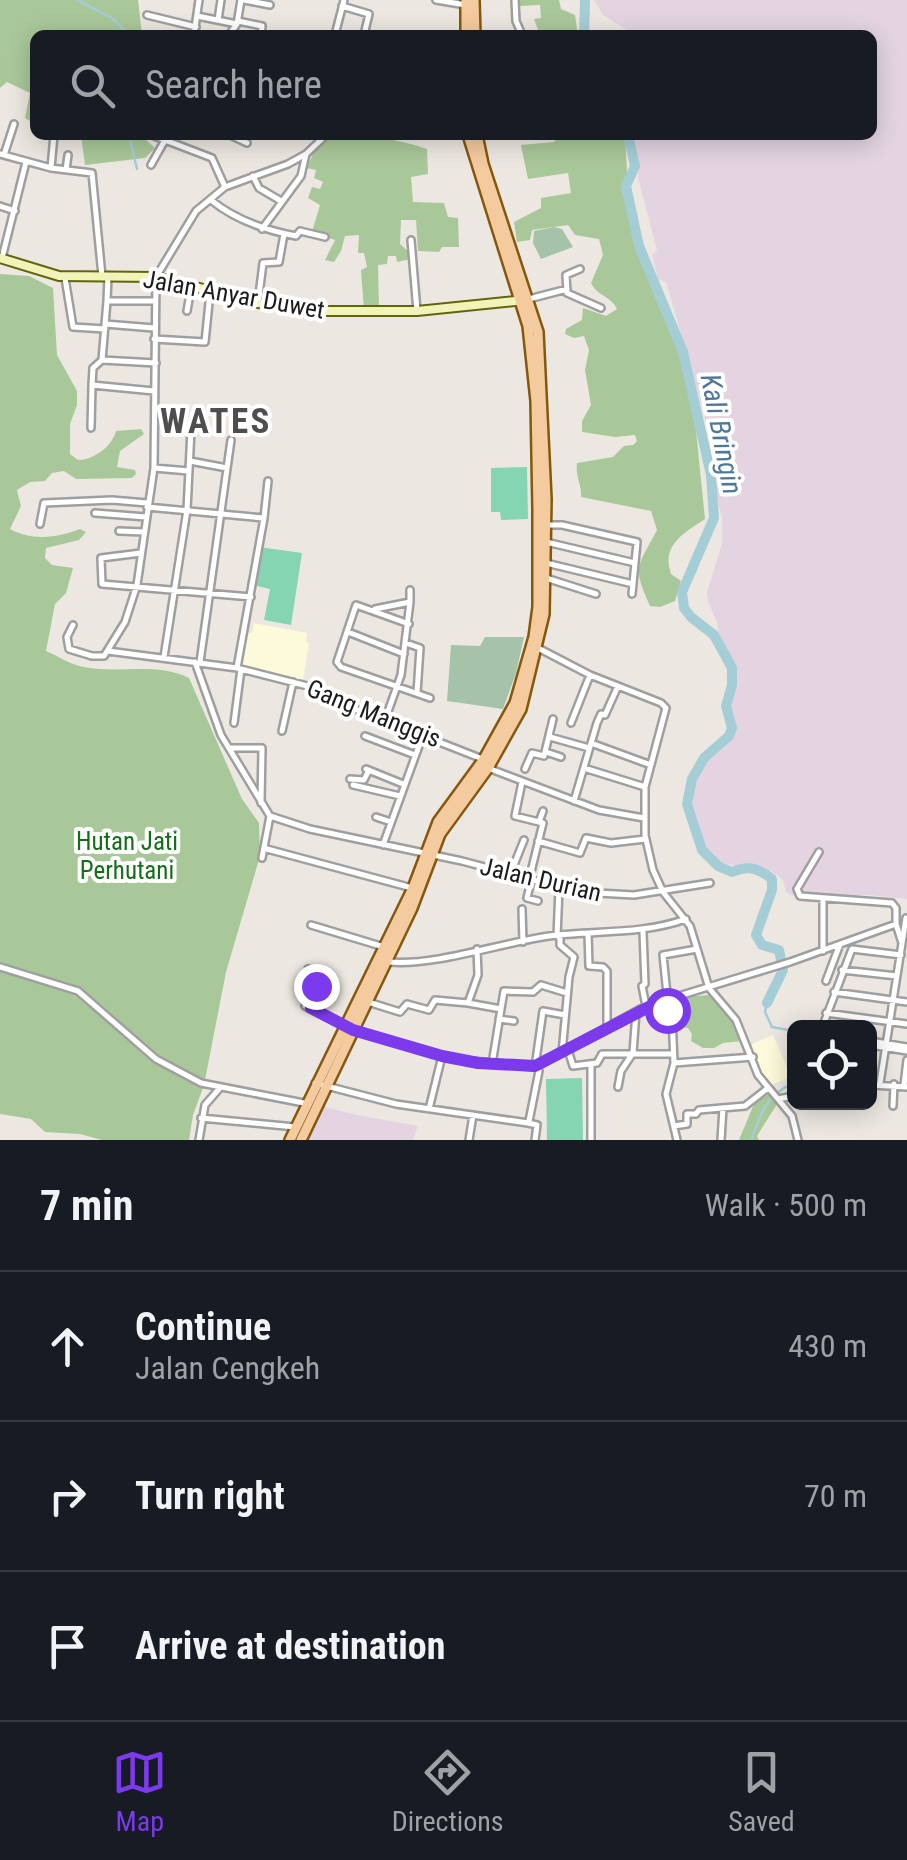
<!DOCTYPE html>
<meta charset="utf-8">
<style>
body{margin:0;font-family:"Roboto Condensed",sans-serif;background:#242831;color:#f1f3f6}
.controls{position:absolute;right:30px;bottom:30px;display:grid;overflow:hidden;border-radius:15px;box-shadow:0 5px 25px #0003}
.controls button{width:90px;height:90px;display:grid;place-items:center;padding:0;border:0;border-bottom:2px solid #363941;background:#171b24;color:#f1f3f6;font:50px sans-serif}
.stop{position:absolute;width:30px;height:30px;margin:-22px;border:8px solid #7c3aed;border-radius:50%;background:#fff}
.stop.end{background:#7c3aed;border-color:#fff;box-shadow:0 2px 10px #0008}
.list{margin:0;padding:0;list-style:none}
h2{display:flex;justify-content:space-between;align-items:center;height:130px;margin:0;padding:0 40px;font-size:42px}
h2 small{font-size:32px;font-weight:400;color:#9ea1a6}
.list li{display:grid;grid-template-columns:65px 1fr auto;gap:30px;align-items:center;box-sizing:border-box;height:150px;padding:0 40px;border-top:2px solid #363941}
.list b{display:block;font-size:38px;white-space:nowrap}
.list p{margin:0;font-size:32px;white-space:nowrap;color:#9ea1a6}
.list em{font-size:32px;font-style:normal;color:#9ea1a6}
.icon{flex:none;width:55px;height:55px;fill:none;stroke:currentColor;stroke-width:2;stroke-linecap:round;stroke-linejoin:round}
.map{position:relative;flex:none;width:907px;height:1140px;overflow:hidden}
.search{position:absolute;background:#171b24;box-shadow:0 5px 25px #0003;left:30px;right:30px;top:30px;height:110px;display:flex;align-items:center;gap:25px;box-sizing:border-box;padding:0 35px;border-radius:15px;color:#9ea1a6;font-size:38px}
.sheet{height:580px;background:#171b24}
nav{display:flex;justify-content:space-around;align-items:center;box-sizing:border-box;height:140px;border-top:2px solid #363941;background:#171b24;font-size:28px;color:#9ea1a6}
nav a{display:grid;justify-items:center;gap:5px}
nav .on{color:#7c3aed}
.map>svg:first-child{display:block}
.industrial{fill:#e4d4e2}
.education{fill:#fcfada}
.forest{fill:#a9c899}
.cemetery{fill:#a4c3a8}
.pitch{fill:#85d5b3}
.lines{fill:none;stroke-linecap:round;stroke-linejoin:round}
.stream{stroke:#a5cdd6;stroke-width:2.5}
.river{stroke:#a5cdd6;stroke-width:10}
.street-casing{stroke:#9f9f9f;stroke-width:10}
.secondary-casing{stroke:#60660e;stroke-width:12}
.primary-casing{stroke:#85580d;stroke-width:14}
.street{stroke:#fff;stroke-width:5}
.secondary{stroke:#f2f3b8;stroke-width:8}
.primary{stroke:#f3cb9f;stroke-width:9}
.route{stroke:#7c3aed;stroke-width:12}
.labels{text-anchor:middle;stroke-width:8;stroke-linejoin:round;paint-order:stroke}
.street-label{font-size:25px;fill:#1b1b1b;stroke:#fff}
.park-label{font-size:25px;fill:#146e18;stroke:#fff}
.water-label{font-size:28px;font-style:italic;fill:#4e779a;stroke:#fff}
.district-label{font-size:35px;font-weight:bold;letter-spacing:2.5px;fill:#4e4e4e;stroke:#fff}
</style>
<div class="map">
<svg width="907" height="1140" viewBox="0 0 907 1140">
<rect width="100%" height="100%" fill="#ece8e1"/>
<!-- industrial -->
<path class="industrial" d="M594 0H907V899L869 895 794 896 786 892 783 880 771 871 721 863 707 850 691 814 695 778 714 749 733 735 729 705 736 671 720 644 717 622 708 602 707 592 722 544V518L716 496V456L666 282 658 279 652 255 657 251 638 177 639 160 632 135H872V35H635L603 15Z
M323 1106 352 1114 418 1126 413 1140H306Z"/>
<!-- education -->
<path class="education" d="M254 623 307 633 306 642 309 643 303 680 239 665 245 632 252 633Z
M773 1035 791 1077 768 1086 750 1045Z"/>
<!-- forest -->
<path class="forest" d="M0 0H138L142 35H35V124L25 118 30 93 7 82 0 88Z
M519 0H559L561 9 575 15 578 35H540L534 19 541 18 540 5 519 6Z
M81 135H141L155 148 145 158 85 165Z
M332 135C363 135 397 138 427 149L428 174 411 177 413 202 444 203 448 217 458 218 459 247H442L439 252 418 251 416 220H401L400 244 409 252 411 259 397 262 396 256H388L387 264 378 265 379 310H364L361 270 367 267 364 253H358L359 235 345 236 341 251 334 262 325 260 335 240 312 232 320 205 308 198 312 187 320 189 323 182 314 178 316 170 307 168 315 149Z
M558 135H625L627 172 622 189 638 251 676 344 693 401 705 519C684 533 661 545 671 574L681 581 675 601 660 607 650 606C632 566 637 568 657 530L651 511 581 497C582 484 575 477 577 463L613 457 624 446 633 445 637 441 635 435 615 437 582 432V421L591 405 585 370 589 350 584 336 574 338 565 334 566 329 582 320 583 308 606 316 617 309C611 296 597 296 591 283L603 255 599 239 575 235 568 225 532 230 530 240 517 242 514 222 541 208V198L571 193 568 173 528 179 521 145 554 142Z
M0 274 29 276 53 288 57 355 77 391V405L70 424V454L78 460C93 460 112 447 116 431L141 429 144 434 120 451 117 467 135 470 136 474 132 478 76 479 64 471 52 473 45 481 30 482 17 490 21 506 10 529C32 541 57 538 80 529L86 532 79 540 46 548 45 558 52 565 73 568 66 593 55 604 46 651C58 656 71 665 84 667 120 674 156 662 189 678L242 799 259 823 260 856 226 972 204 1085 193 1115 189 1140H102L80 1134 45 1132 31 1119 0 1114Z
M709 995 729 1014 742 1041 723 1043 714 1048H703L691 1041 692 1034 688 1028 675 1026 676 1014 684 1010V997Z
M769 1094 777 1104 757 1136 759 1140H739L754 1104Z"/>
<!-- cemetery -->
<path class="cemetery" d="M554 227 562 229 573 247 541 259 533 243 534 231Z
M485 637H524L516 673 503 709 447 701 451 645 480 646Z"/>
<!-- pitch -->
<path class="pitch" d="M527 467 528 519 501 520 500 512H491V468Z
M259 547 302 553 291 625 264 620 270 589 253 585Z
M582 1078 583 1140H547L546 1079Z"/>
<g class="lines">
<!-- stream -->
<path class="stream" d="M77 0 112 18 129 35
M129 135 137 169
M767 1003 765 1012 772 1027 794 1031
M751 1140C761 1113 767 1094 794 1083"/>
<!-- river -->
<path class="river" d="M584 35 585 0
M628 135 635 166 626 186 639 246 683 352 711 475 714 518 682 592 684 608 691 617 714 635 732 668V685L726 706 732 728 729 736 704 758 692 779 687 804 702 850 718 866 732 872C749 865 758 868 772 879V890L756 935 762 945 779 950 783 970 767 1003"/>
<!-- street casing -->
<g class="street-casing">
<path id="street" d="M244 0 270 5
M436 0 466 5
M515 0 516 21 522 35
M342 6 369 14 364 35
M147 15 196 27
M197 16 237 24
M218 20 221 0
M238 21 262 26 261 35
M194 35 199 0
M229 35 237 24 241 0
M335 35 344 0
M152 135 212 158 225 187
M230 135 247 143
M0 154 51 168 92 173 102 276
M4 155 14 124
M151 165 165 140
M51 168 54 135
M66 170 68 155
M253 176 259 188 281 201
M211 200C235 220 265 230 296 236L300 231 325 237
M0 206 15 211
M262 229 301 176 306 154
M411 240 417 311
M2 258 26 162
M580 269 566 275 567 293 601 308
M108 276 107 301H155
M65 278 73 327 105 329
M529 299 567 289
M258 303 263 263 279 262 284 234
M187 311 191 288
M105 324 154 328
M154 339 205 342 210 293
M102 360 107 301
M154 391 92 385 93 368 102 360 156 363
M91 428 92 386
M190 461 227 468
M154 468 189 471
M147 507 263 518
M95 513 146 517
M40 524 44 503 112 500 147 503
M546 525H562L637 542 632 594
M119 531 144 532
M546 542 635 563
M141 553 101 558 102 584 251 597
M546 563 633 584
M546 578 596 594
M410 602V590
M375 609 410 602 401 675 385 720
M409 624 356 605 337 662 341 667 430 698
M73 625 67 637 69 649 92 656H104L125 622 137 585 154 468 156 277 196 211 225 187 288 164 306 154 326 135
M348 632 404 654
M406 643 420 648 417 693
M538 648 590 675 661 703 666 708 645 787V835L653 870 663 892 690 926 709 988 736 1020 758 1075 792 1116 798 1140
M108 651 237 668 327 691 337 702 485 760
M164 657 187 510 191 430
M195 662 221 735 270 816 310 829 462 861 579 892 634 895 710 883
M200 662 231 440
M237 668 264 518 268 481
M234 723 241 669
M571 723 590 675
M282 731 293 682
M365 736 415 755
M550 737 589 748
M591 743 651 765
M231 748H262L261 803
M546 752 561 757
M488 768 599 810 644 818
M584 768 645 787
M366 769 403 784
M525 769 532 753 544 756 553 719
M350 779 364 780 369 770
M522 782 515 816 543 823 529 880
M353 785 400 796
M574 801 597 723 601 714 605 715 618 686
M376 817 391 822
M539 822 543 811
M538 841 580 853 586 838 611 843 645 839
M383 845 423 735
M267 849 412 888
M819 852 797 889 800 896 892 903 896 908V924L902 943
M262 858 270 816
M510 875 524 840
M531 881 527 898 538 901
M823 900V951
M522 909 523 942
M311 925 384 947
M643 932 645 984 642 986 646 1006
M588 934 589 966 603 967 607 971V1026
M557 936 559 889
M560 936V945L574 957 569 977 562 1053
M477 949 478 975 468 1003 501 1009 492 1064
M389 962C436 966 500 943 549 936 595 930 641 935 686 919
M0 967 78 991 156 1059 201 1083 309 1104
M308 969 305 984 314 987
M842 970 897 976
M826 981 840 944
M834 992 907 1002
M368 1002 400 1012 407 1004 429 1010 435 1000 468 1003
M305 1006 353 1030 451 1059 535 1067 646 1006 790 962 896 924
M311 1008 318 980
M501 1009 504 991 533 992 541 985 567 993
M826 1013 907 1024
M499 1019 514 1021
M822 1028 852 949 901 955
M870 1041 907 1047
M870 1045 907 1051
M568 1050 573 1066 597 1063 602 1054H672
M674 1063 753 1057
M591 1064V1140
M315 1083 396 1104 528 1123
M880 1083 906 918
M870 1085 907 1087
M904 1085 907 1060
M618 1087 621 1071 633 1053 636 1012
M778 1099 794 1096
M893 1106 894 1084
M429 1109 442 1056
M201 1118 295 1127
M529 1121 539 1071 535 1067 543 1011 565 1015
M528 1123 537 1125 535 1140
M674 1126 687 1124V1114H696L699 1110 745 1106 768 1088
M199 1140 205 1105 219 1089
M469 1140 473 1115
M677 1140 666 1094 674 1063 672 1015 669 1014 663 955 697 949
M721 1140 723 1108"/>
</g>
<!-- secondary casing -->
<g class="secondary-casing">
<path id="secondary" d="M0 258 59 276 156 277 258 303 321 311H417L525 300"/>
</g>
<!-- primary casing -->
<g class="primary-casing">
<path id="primary" d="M474 0 475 35
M466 35V0
M290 1140 413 888 438 822 484 759 515 703 534 637 538 607V510L536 401 528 326 468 135
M301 1140 412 908 440 834 488 768 521 709 544 614 546 499 538 332 483 164 477 135"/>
</g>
<!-- street -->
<use href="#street" class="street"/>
<!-- secondary -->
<use href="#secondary" class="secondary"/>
<!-- primary -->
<use href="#primary" class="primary"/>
</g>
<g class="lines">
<!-- route -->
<path class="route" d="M316 986 311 1008 353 1030 442 1056 478 1063 535 1066 666 998 667 1010"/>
</g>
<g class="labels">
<!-- street labels -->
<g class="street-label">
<text transform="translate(234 294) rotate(10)" y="9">Jalan Anyar Duwet</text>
<text transform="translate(374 713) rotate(22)" y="9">Gang Manggis</text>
<text transform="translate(541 879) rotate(13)" y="9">Jalan Durian</text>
</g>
<!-- park labels -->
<g class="park-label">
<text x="127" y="850">Hutan Jati<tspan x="127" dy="29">Perhutani</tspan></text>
</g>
<!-- water labels -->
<g class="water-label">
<text transform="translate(722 434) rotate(79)" y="10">Kali Bringin</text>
</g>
<!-- district labels -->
<g class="district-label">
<text x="216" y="433">WATES</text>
</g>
</g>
</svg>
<div class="controls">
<button><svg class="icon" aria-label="locate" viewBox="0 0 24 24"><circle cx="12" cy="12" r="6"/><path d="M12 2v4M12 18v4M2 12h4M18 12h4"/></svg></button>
</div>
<div class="stop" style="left:667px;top:1010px"></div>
<div class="stop end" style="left:316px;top:986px"></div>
<div class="search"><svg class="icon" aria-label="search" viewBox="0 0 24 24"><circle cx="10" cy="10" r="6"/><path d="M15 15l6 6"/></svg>Search here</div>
</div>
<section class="sheet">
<h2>7 min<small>Walk · 500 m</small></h2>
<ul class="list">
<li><svg class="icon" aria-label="ahead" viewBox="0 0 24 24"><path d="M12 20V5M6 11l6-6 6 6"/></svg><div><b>Continue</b><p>Jalan Cengkeh</p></div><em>430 m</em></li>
<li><svg class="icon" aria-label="right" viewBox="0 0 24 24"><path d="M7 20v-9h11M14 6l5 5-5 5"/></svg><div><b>Turn right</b></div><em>70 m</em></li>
<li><svg class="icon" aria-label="arrive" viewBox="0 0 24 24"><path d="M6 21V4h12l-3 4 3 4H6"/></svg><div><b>Arrive at destination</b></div></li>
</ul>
</section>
<nav>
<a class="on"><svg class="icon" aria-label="map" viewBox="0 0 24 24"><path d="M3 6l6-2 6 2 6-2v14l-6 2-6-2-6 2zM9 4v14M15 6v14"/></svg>Map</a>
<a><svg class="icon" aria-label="directions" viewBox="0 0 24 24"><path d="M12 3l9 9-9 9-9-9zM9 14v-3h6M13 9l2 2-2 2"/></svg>Directions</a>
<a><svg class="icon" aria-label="saved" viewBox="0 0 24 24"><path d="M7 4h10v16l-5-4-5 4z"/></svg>Saved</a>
</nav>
